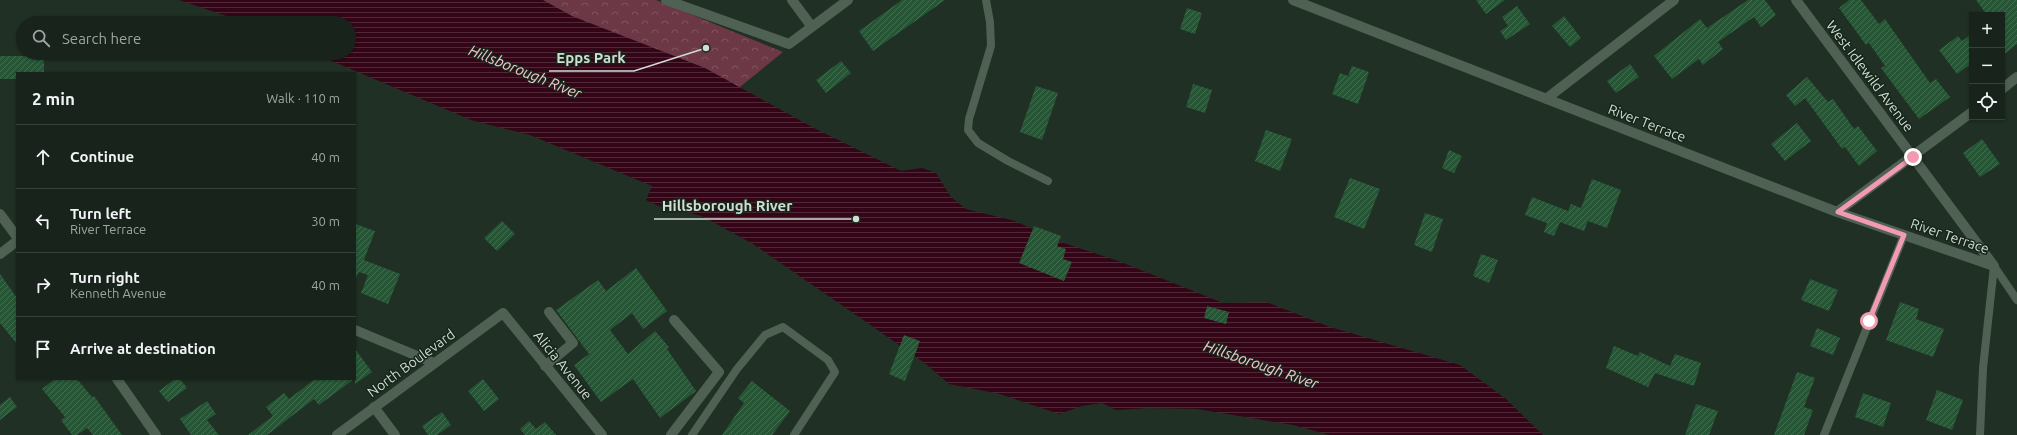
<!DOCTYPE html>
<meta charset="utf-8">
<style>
body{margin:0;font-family:Ubuntu,sans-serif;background:#212c24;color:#f1f3f6}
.controls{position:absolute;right:12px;top:12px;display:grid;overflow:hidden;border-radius:0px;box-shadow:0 1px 3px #0004}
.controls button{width:36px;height:36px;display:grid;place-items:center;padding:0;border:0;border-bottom:1px solid #36413a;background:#18241b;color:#f1f3f6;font:20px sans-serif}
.stop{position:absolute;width:12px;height:12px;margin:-9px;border:3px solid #f19ab1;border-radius:50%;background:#fff}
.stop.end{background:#f19ab1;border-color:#fff;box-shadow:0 1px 4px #0008}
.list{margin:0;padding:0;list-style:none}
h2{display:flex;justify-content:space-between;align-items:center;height:52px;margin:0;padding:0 16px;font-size:17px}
h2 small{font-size:13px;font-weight:400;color:#9fa4a3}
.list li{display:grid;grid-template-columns:26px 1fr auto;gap:12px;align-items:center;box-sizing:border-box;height:64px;padding:0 16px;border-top:1px solid #36413a}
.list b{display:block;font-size:15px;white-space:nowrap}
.list p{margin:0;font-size:13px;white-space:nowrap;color:#9fa4a3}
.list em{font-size:13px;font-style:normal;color:#9fa4a3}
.icon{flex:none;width:22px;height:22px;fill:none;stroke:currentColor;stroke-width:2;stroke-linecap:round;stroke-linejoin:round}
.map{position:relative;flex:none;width:2017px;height:435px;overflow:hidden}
.search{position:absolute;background:#18241b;box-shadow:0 1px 3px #0004;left:16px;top:16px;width:340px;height:44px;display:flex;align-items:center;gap:10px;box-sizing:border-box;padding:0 14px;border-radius:22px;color:#9fa4a3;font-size:15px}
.panel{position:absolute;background:#18241b;box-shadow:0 1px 3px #0004;left:16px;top:72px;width:340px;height:308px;border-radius:0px}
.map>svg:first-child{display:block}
.forest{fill:url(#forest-crowns)}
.water{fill:url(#water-rules)}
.building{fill:url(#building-hatch)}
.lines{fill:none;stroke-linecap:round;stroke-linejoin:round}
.lane{stroke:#4e6152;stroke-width:8}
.street{stroke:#4e6152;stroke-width:10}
.route{stroke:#f19ab1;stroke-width:5}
.labels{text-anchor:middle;stroke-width:3;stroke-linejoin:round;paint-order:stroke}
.street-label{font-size:14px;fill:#d1dcd3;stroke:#16261a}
.water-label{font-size:15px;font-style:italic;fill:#fac4d1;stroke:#16261a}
.leader{fill:none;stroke:#d1dcd3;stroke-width:1.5}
.callout-dot{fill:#d1dcd3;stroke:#16261a;stroke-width:1.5}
.callout-label{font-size:15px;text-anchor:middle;font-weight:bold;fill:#d1dcd3;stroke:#16261a;stroke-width:3;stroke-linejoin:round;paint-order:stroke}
</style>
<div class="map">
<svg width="2017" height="435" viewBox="0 0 2017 435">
<defs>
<pattern id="forest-crowns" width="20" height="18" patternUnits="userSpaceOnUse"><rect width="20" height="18" fill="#6c3846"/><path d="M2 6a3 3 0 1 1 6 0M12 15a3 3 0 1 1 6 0" fill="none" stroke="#805460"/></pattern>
<pattern id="water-rules" width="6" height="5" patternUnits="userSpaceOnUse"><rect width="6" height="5" fill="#340517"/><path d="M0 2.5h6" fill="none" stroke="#502938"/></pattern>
<pattern id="building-hatch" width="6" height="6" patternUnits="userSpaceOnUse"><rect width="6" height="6" fill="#265635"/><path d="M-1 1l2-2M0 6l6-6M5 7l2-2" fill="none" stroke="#446e51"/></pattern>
</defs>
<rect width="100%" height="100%" fill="#203024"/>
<!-- forest -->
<path class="forest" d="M533 0H656L783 52 735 91Z"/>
<!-- water -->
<path class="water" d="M179 0H543L572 16 705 68 814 128 901 171 922 168 936 173 951 197 966 209 1015 221 1061 242 1121 262 1223 303 1266 302 1330 327 1460 365 1506 399 1543 435H1330L1293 425 1197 409 1149 408 1116 410 1102 403 1082 406 1059 414 1000 394 949 384 926 364 869 324 753 244 702 216 659 206 646 200 652 186 530 135 471 120 313 53H349V23H247Z"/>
<!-- building -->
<path class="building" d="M902 0H945L873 51 859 31Z
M1476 0H1505L1486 14Z
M1748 0H1765L1776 15 1761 27 1754 17 1718 42 1723 49 1703 65 1699 59 1672 79 1654 56 1700 19 1707 28Z
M1849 0H1861L1879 24 1885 19 1930 83 1936 79 1950 97 1919 119 1881 68 1885 66 1869 43 1866 45 1839 8Z
M1976 0H2017V44L2002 56V15H1987Z
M1517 6 1530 24 1506 40 1500 31 1508 26 1502 17Z
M1187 8 1202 13 1195 34 1180 29Z
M1564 16 1581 38 1570 47 1552 26Z
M1972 34V63L1957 74 1939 50 1958 36 1962 41Z
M0 56H44V73H17V79H0Z
M841 61 851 73 826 93 816 80Z
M1630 64 1639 77 1616 93 1607 81Z
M1352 66 1369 72 1358 104 1332 94 1340 73 1348 76Z
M1807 77 1828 102 1833 99 1854 129 1858 126 1877 151 1859 166 1845 147 1842 149 1805 98 1795 106 1786 95Z
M1193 84 1212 90 1205 113 1186 107Z
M1036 86 1058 93 1042 140 1020 132Z
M1797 123 1811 141 1785 161 1771 144Z
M1266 130 1292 139 1280 171 1255 161Z
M1982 139 2000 164 1980 177 1963 153Z
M1449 150 1462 156 1454 173 1442 168Z
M1350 178 1380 189 1364 229 1334 217Z
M1592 179 1621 190 1607 228 1588 221 1584 231 1560 222 1554 236 1544 232 1547 223 1525 215 1532 197 1568 211 1571 204 1581 208Z
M1425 213 1443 219 1432 252 1414 245Z
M502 221 515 234 497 251 484 238Z
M355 224 375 231 364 260 400 274 388 304 361 293 368 275 359 272 355 280Z
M1034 226 1061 236 1057 246 1066 249 1063 259 1072 262 1064 281 1019 263Z
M1481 254 1498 260 1489 283 1473 276Z
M636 268 667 311 643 329 632 313 610 330 628 354 655 331 669 347 667 349 696 391 660 418 633 379 601 402 574 365 589 354 556 310 598 280 606 291Z
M0 274 17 298V344L0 323Z
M1810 279 1838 290 1829 311 1801 300Z
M1900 302 1919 309 1916 319 1944 329 1933 357 1886 340Z
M1207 306 1229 312 1226 324 1204 318Z
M1817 328 1840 338 1833 355 1810 346Z
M904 335 920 341 905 381 889 374Z
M1614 346 1638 356 1640 352 1670 366 1675 354 1701 363 1694 386 1655 373 1648 387 1606 368Z
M355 349 372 372 355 384Z
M1797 372 1815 378 1804 407 1813 410 1804 435H1774Z
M55 379H77L92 397 94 396 122 435H93L87 428 77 435H72L61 420 65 417 42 389Z
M175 379H180L187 388 168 402 159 391Z
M315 379H354L319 405 314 399 267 435H248L273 416 266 407 284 393 289 399Z
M483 379 499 399 484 411 468 391Z
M752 381 790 411 772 435H722L744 403 738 398Z
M1937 390 1963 400 1952 430 1926 420Z
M1863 393 1891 403 1883 427 1855 417Z
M10 397 17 407 0 420V405Z
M207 401 216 414 207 420 219 435H191L180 419Z
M1696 404 1718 411 1709 435H1685Z
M442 412 451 425 437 435H428L422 426Z
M529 421 536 429 545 422 556 435H525L520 429Z"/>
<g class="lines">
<!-- lane -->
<path class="lane" d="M986 0 990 22 991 46 969 119 968 130 978 143 1008 161 1048 181
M1994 266 2017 300
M692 435 737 369 765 335 783 327 828 360 835 372 794 435
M1824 435 1904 235
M1980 435 1983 368 1994 266"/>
<!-- street -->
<path class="street" d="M666 0 789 44 848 0
M792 0 812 27
M1293 0 1837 212 1994 266
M1796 0 1994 266
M2002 89 2017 77
M1546 99 1674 0
M1837 212 1972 112
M0 214 17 237
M0 254 17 241
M355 330 434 363
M545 366 573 343 549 312
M117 379 156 435
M374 407 395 435
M337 435 503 313 602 435
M671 435 719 372 674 320"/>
</g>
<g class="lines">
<!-- route -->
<path class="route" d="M1869 321 1904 235 1838 212 1913 157"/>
</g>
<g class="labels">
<!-- street labels -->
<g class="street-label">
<text transform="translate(1870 76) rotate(53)" y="5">West Idlewild Avenue</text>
<text transform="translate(1647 123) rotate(21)" y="5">River Terrace</text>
<text transform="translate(1950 236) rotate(19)" y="5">River Terrace</text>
<text transform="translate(411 363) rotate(-36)" y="5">North Boulevard</text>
<text transform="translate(563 365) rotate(51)" y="5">Alicia Avenue</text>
</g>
<!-- water labels -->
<g class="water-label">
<text transform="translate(525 72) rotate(22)" y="5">Hillsborough River</text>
<text transform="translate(1261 365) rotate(19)" y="5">Hillsborough River</text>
</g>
</g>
<!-- callouts -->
<path class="leader" d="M706 48L634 71H549M856 219L801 219H654"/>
<g class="callout-dot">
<circle cx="706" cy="48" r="4"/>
<circle cx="856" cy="219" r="4"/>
</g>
<g class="callout-label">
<text x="591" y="63">Epps Park</text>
<text x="727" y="211">Hillsborough River</text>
</g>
</svg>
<div class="controls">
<button>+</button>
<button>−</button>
<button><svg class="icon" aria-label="locate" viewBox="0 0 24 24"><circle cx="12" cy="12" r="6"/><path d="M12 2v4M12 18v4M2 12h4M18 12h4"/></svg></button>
</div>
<div class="stop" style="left:1869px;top:321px"></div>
<div class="stop end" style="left:1913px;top:157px"></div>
<div class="search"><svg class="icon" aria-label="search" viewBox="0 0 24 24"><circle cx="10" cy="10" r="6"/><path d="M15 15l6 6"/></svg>Search here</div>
<section class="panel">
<h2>2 min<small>Walk · 110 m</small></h2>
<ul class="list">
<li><svg class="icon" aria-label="ahead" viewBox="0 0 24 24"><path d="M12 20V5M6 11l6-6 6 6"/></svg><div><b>Continue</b></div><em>40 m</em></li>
<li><svg class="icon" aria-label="left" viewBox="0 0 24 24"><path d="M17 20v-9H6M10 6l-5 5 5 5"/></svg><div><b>Turn left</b><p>River Terrace</p></div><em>30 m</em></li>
<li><svg class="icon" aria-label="right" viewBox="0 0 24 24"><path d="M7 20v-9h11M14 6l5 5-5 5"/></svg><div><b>Turn right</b><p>Kenneth Avenue</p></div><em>40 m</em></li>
<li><svg class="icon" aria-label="arrive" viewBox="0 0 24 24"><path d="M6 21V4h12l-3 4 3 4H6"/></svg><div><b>Arrive at destination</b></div></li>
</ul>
</section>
</div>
